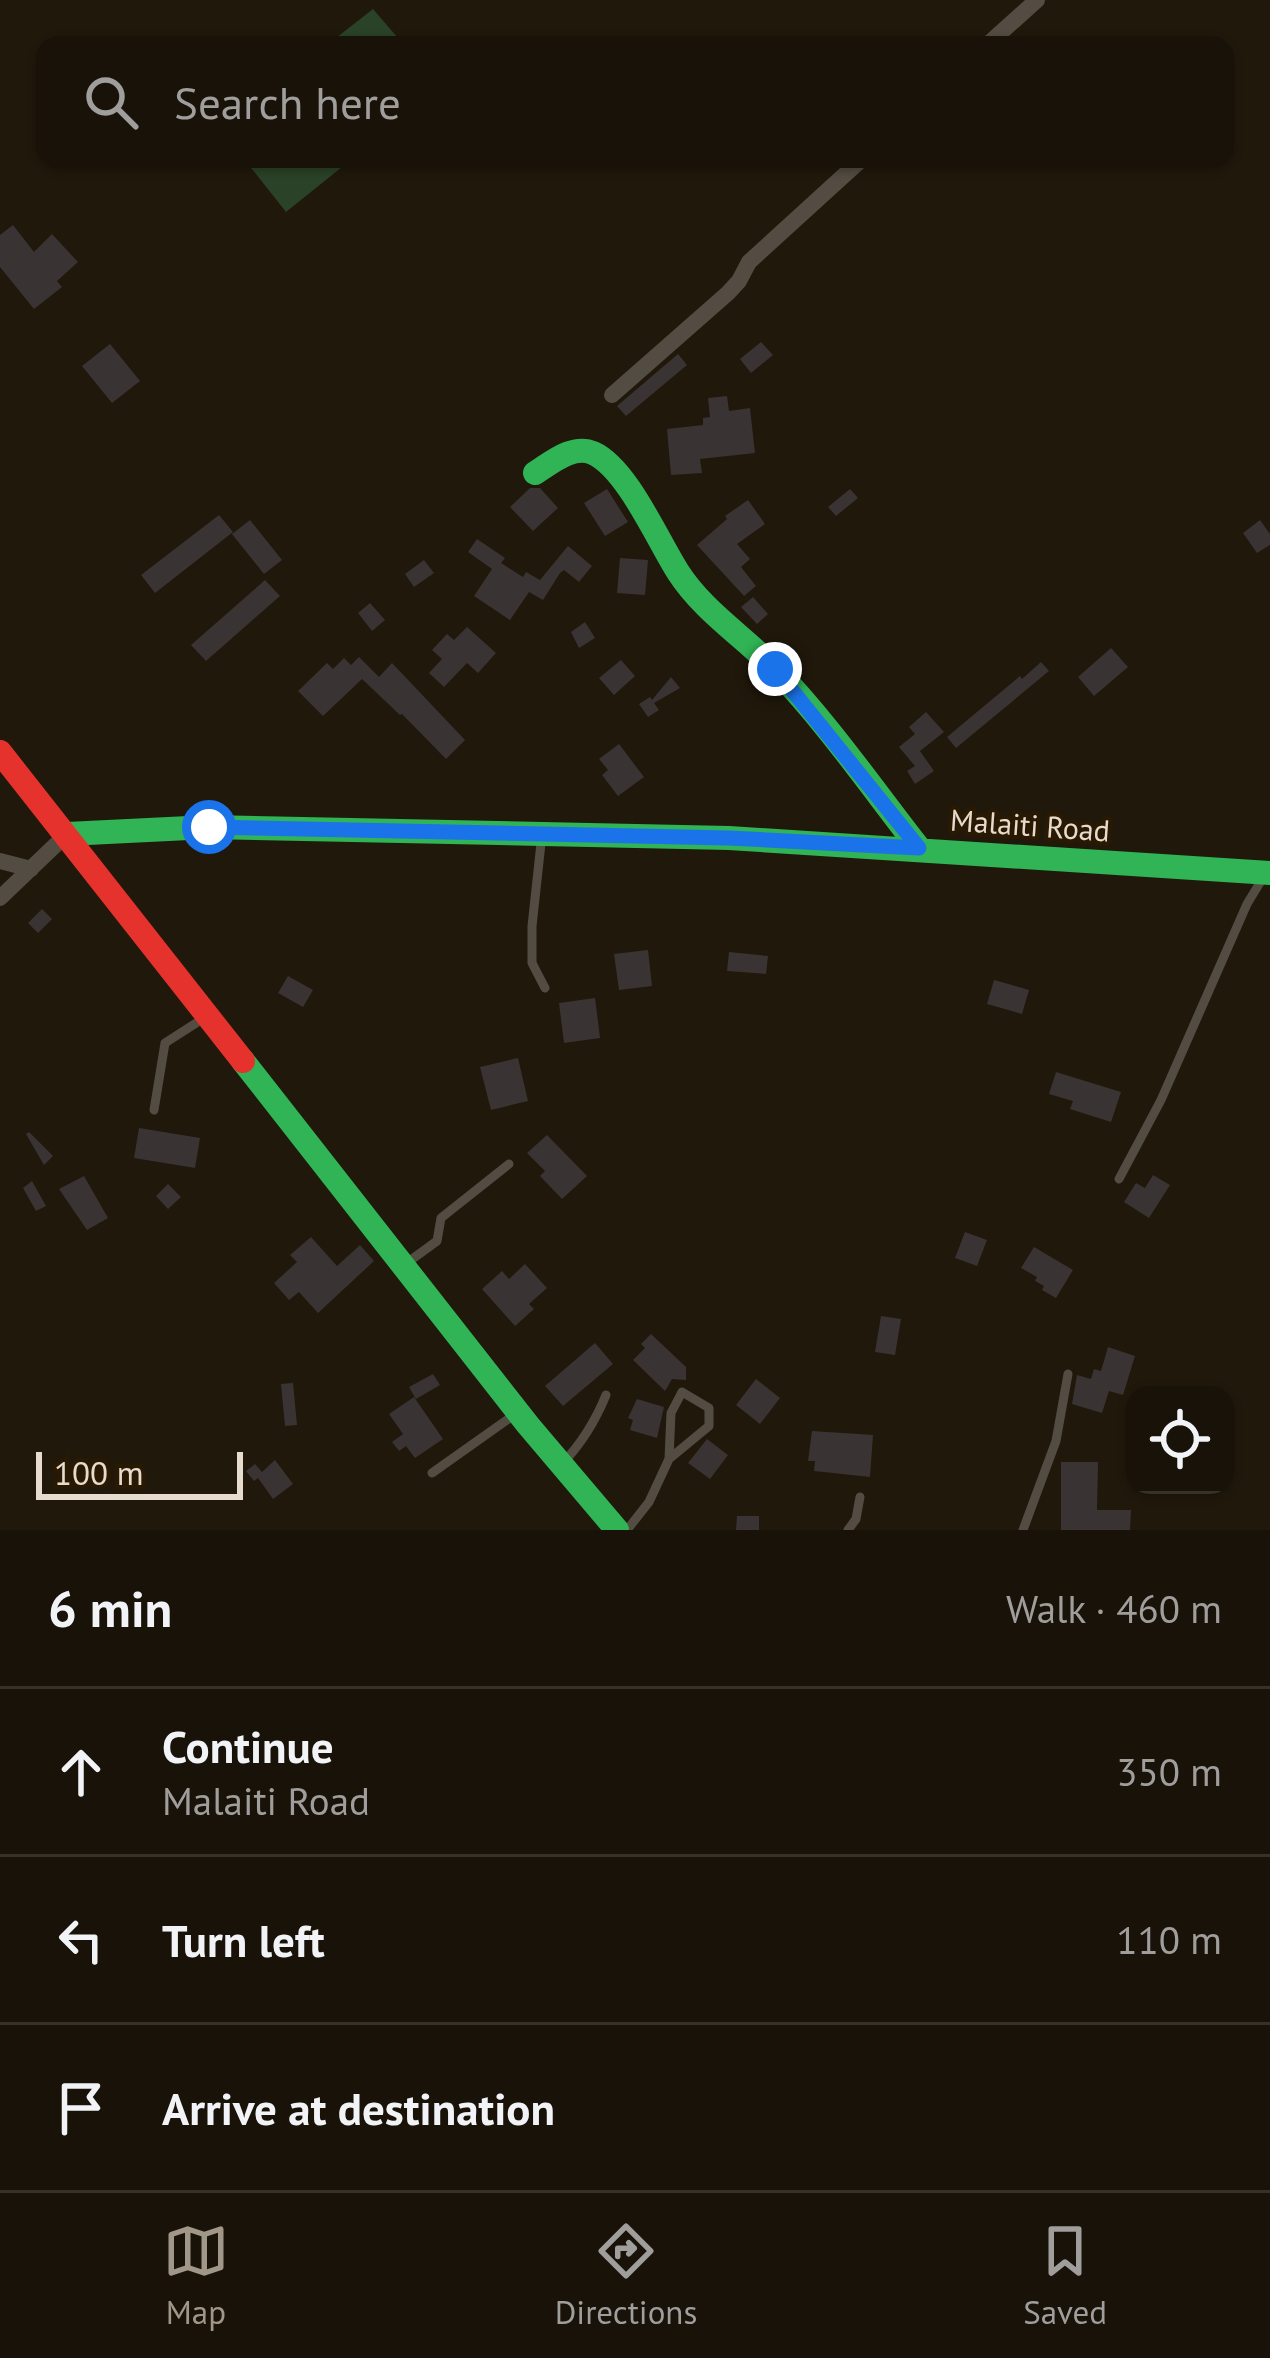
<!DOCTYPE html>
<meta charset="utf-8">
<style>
body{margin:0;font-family:"PT Sans",sans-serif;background:#252016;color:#f1f3f6}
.controls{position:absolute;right:36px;bottom:36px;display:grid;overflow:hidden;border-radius:24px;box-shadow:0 3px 9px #0004}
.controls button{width:108px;height:108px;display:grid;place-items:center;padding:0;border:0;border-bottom:3px solid #363229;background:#181208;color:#f1f3f6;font:60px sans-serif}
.scale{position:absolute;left:36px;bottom:30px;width:207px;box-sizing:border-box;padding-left:12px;border:6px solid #e6dbcd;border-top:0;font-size:33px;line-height:42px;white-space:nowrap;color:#e6dbcd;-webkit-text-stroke:9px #291902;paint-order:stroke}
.stop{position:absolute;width:36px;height:36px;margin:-27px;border:9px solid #1a73e8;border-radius:50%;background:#fff}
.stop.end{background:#1a73e8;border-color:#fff;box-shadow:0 3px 12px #0008}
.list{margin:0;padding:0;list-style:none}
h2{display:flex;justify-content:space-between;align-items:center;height:156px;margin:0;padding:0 48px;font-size:51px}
h2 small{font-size:39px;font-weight:400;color:#9f9e9c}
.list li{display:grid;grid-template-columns:78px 1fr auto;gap:36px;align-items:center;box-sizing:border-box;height:168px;padding:0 48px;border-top:3px solid #363229}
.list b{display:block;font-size:45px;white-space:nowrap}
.list p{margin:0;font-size:39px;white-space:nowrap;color:#9f9e9c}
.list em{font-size:39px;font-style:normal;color:#9f9e9c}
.icon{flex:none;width:66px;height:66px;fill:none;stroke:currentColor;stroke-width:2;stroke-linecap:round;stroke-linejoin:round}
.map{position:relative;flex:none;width:1270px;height:1530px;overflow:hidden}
.search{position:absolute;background:#181208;box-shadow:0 3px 9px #0004;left:36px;right:36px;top:36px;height:132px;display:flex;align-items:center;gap:30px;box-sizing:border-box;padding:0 42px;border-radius:24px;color:#9f9e9c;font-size:45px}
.sheet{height:660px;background:#181208}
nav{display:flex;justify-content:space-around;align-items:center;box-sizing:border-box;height:168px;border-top:3px solid #363229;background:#181208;font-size:33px;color:#9f9e9c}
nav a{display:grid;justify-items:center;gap:6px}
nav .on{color:#a19789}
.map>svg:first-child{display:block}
.green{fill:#2a4227}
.building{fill:#393333}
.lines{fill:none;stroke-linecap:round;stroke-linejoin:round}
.lane{stroke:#524c42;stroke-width:9}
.street{stroke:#524c42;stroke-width:16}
.fast{stroke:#30b455;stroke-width:24}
.jam{stroke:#e5322d;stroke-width:24}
.route{stroke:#1a73e8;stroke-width:15}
.labels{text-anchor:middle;stroke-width:9;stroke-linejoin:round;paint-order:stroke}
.street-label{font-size:30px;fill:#e6dbcd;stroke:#291902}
</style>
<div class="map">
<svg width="1270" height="1530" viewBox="0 0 1270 1530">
<rect width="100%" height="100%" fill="#20180b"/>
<!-- green -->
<path class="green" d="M373 9 404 45H327Z
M244 159H352L286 212Z"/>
<!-- building -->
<path class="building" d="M13 225 34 252 52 234 78 262 57 281 62 287 34 309 0 267V235Z
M761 342 773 355 751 373 740 359Z
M110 344 140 381 112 403 82 366Z
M678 354 687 365 626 416 617 406Z
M727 396 729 411 750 408 755 453 700 459 702 473 671 475 667 429 703 425V418L710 417 708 398Z
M530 488H540L558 508 533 531 510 507Z
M607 489 628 522 605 536 584 503Z
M850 489 858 498 836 516 828 507Z
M748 500 765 524 737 544 750 559 741 567 756 586 744 596 697 545 727 519 725 516Z
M219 515 233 532 155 593 141 575Z
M250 520 282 560 264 574 232 534Z
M1260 520 1270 534V545L1257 553 1243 533Z
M477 539 505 558 501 563 523 577 526 572 540 580 568 546 592 566 579 582 564 570 560 573 543 600 529 592 510 620 474 596 492 569 468 552Z
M620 558 648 560 645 595 617 593Z
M424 560 434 573 414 587 405 574Z
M265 580 280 596 206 661 191 645Z
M753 597 768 614 757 624 741 607Z
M370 603 385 620 372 631 358 613Z
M585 622 595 638 579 648 571 632Z
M467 627 496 653 478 673 467 663 444 687 429 673 442 659 432 650 447 634 454 640Z
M1111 648 1128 667 1094 696 1078 677Z
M359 657 379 677 392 663 465 740 446 759 402 714 400 715 362 679 323 716 298 691 327 663 333 669 344 658 351 665Z
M621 660 635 676 614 695 599 678Z
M1041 662 1049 671 956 748 947 737 1020 676 1022 679Z
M671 677 680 688 654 703 659 710 648 717 639 704 650 697 652 700Z
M926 712 944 732 920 751 934 771 915 784 907 771 915 766 899 747 915 734 909 727Z
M619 744 644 777 618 796 602 775 608 770 599 759Z
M42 909 52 919 38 933 28 923Z
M648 950 652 986 619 990 614 954Z
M729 952 768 956 766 974 727 971Z
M288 976 313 990 303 1007 278 993Z
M994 980 1029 990 1022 1014 987 1004Z
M595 998 600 1038 564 1043 559 1003Z
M518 1058 528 1101 491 1110 480 1067Z
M1056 1072 1121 1092 1111 1122 1070 1109 1073 1101 1049 1094Z
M139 1128 200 1138 195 1168 134 1158Z
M29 1132 53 1156 44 1165 26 1134Z
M547 1135 587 1176 562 1199 540 1176 545 1171 527 1153Z
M1153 1175 1170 1185 1149 1218 1124 1202 1136 1183 1145 1188Z
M84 1176 108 1218 87 1230 59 1189Z
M32 1181 46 1206 36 1211 23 1188Z
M168 1184 181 1197 168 1209 156 1196Z
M965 1232 987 1240 977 1266 955 1258Z
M311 1237 337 1266 360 1245 374 1261 318 1313 299 1292 289 1300 274 1283 297 1262 290 1255Z
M1034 1247 1073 1270 1056 1298 1042 1290 1044 1286 1035 1281 1037 1277 1021 1268Z
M525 1264 547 1288 529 1304 534 1309 515 1326 482 1289 502 1271 509 1279Z
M881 1316 901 1319 895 1355 875 1352Z
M651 1334 686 1367V1380L672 1379 665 1391 633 1360 645 1348 641 1344Z
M595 1343 613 1364 563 1406 545 1386Z
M1108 1347 1135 1356 1123 1395 1109 1391 1102 1413 1072 1404 1077 1375 1091 1379 1094 1369 1101 1371Z
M433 1374 440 1385 416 1399 409 1387Z
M756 1379 780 1398 760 1424 736 1405Z
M293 1383 297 1425 285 1426 281 1384Z
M414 1397 443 1439 415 1458 406 1446 399 1451 392 1442 403 1434 389 1414Z
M637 1399 664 1407 657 1438 630 1430 633 1420 628 1418Z
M812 1431 873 1435 870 1477 814 1471 815 1461H808Z
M707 1439 728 1455 710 1479 688 1463Z
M275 1460 293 1484 273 1499 258 1478 254 1481 246 1471 255 1464 262 1472Z
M1061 1462H1098L1097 1510H1131L1130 1530H1061Z
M737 1516H759V1530H736Z"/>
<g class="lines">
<!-- lane -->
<path class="lane" d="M542 834 532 926V963L545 988
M154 1110 165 1043 204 1018
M1119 1179 1161 1100 1247 904 1264 876
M404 1265 437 1241 441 1218 509 1164
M562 1464C582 1443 595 1422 606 1395
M432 1473 514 1415
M627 1530 649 1502 669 1459 671 1413 682 1392 709 1408V1426L669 1459
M848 1530 856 1519 860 1497
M1023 1530 1056 1441 1068 1374"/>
<!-- street -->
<path class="street" d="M987 45 1037 0
M612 395 728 293 739 281 749 262 862 159
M0 861 31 869
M0 898 67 834"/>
<!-- fast -->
<path class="fast" d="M535 473C551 463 573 444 593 453 627 468 658 541 678 572 703 611 743 636 775 669 828 724 872 788 919 848
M67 834 209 827 729 838 1270 873
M243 1061 528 1425 617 1530"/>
<!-- jam -->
<path class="jam" d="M0 752 243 1061"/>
</g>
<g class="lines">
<!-- route -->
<path class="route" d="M209 827 729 838 919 848 775 669"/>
</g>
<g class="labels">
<!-- street labels -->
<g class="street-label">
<text transform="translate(1030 826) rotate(4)" y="10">Malaiti Road</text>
</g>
</g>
</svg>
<div class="controls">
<button><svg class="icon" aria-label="locate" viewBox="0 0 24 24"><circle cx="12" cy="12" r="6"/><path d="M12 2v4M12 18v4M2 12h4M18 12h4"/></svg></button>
</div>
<div class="scale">100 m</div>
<div class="stop" style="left:209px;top:827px"></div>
<div class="stop end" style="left:775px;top:669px"></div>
<div class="search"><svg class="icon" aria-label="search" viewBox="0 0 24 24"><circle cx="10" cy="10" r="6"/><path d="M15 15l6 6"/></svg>Search here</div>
</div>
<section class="sheet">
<h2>6 min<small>Walk · 460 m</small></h2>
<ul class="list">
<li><svg class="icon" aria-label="ahead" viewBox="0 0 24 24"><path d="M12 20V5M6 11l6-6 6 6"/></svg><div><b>Continue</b><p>Malaiti Road</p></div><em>350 m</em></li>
<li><svg class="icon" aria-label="left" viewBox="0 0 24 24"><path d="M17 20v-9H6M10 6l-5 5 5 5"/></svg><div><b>Turn left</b></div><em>110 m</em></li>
<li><svg class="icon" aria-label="arrive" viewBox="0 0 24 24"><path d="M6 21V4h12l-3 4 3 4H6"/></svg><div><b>Arrive at destination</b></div></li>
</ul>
</section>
<nav>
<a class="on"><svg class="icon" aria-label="map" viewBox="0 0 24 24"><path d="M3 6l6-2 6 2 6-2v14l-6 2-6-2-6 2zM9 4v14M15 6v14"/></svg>Map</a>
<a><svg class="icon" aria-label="directions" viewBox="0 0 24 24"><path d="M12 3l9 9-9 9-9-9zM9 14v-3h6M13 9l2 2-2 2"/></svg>Directions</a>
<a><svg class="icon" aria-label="saved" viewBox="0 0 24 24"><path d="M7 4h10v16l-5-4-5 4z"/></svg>Saved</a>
</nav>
